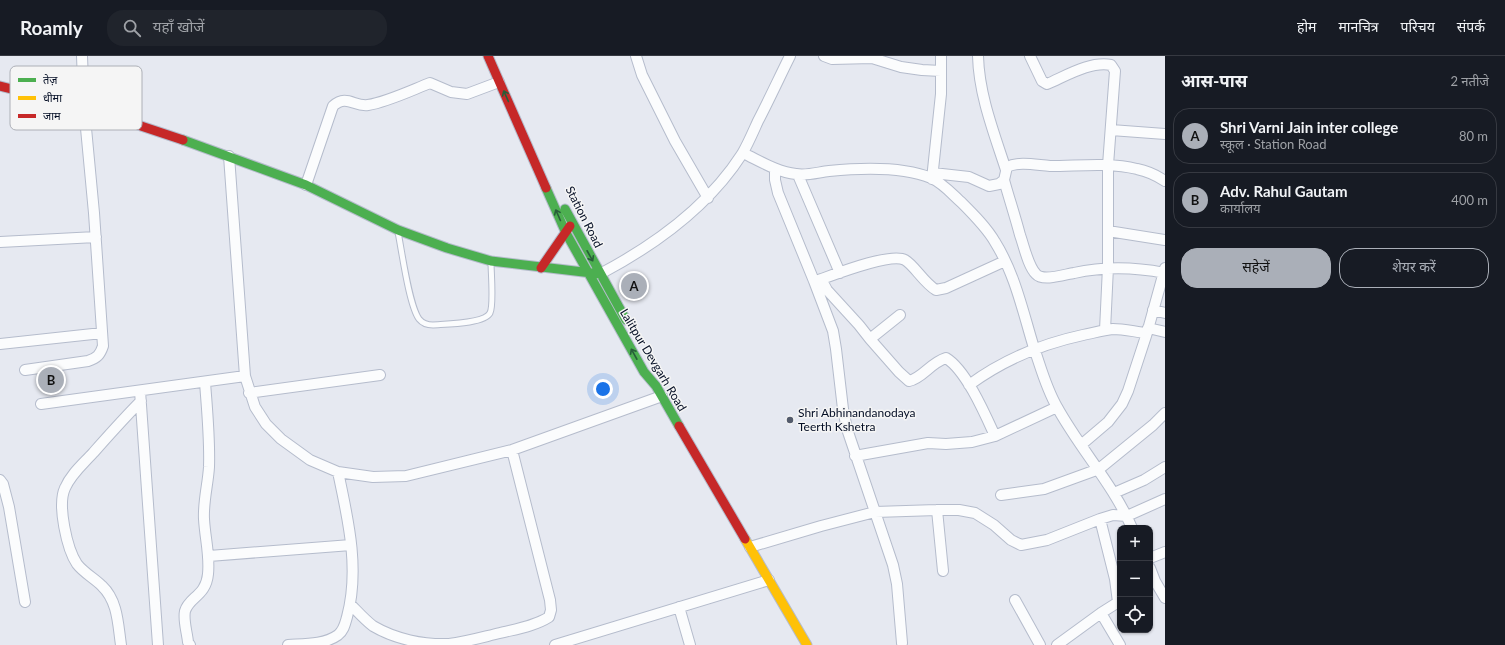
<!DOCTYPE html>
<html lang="hi">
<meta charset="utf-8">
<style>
body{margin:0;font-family:Lato,"Noto Sans Devanagari",sans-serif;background:#20242c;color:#f1f3f6}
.controls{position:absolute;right:12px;bottom:12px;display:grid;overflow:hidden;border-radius:8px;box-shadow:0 1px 3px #0004}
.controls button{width:36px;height:36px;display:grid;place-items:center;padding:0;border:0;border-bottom:1px solid #363941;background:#171b24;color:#f1f3f6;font:20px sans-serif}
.you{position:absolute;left:603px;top:333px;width:14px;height:14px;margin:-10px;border:3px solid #fff;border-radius:50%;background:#1a73e8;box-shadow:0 0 0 6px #1a73e833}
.badge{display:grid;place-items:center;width:26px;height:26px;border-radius:50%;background:#aaafb8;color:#111;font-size:13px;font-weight:700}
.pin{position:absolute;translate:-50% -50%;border:2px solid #fff;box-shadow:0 1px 4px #0006}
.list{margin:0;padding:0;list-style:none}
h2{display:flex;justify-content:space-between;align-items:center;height:52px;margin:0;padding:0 16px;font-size:17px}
h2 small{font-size:13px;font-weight:400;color:#9ea1a6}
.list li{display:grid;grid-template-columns:26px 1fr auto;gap:12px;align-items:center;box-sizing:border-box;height:56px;margin:0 8px 8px;padding:0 8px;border:1px solid #363941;border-radius:16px}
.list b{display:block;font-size:15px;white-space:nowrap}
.list p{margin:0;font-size:13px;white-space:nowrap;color:#9ea1a6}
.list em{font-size:13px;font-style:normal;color:#9ea1a6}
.actions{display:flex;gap:8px;padding:12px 16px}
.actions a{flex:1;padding:9px 0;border:1px solid #aaafb8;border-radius:16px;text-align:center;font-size:14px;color:#aaafb8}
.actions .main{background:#aaafb8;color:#111}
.icon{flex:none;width:22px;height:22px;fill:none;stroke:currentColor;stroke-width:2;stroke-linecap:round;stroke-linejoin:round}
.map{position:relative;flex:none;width:1165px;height:589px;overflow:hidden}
header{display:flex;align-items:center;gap:24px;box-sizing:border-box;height:56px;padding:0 20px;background:#171b24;border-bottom:1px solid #363941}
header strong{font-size:19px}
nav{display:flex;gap:22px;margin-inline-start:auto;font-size:14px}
.search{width:280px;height:36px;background:#20242c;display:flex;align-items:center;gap:10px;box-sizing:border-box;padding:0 14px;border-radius:16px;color:#9ea1a6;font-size:15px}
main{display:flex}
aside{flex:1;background:#171b24}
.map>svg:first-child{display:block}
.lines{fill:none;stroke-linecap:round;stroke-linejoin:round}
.lane-casing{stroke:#b5bccc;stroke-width:7}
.street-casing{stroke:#b5bccc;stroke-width:12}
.fast-casing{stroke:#b5bccc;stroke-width:11}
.slow-casing{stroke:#b5bccc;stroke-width:11}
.jam-casing{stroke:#b5bccc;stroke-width:11}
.lane{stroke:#fbfcfd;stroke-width:5}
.street{stroke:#fbfcfd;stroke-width:10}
.fast{stroke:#4caf50;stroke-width:9}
.slow{stroke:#ffc107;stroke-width:9}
.jam{stroke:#c62828;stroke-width:9}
.oneway{stroke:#285e3a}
.poi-dot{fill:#535b6c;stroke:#f5f5f5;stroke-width:1.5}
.labels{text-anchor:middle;stroke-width:3;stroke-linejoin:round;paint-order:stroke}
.street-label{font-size:12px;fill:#040e25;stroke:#f5f5f5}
.poi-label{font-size:12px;fill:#040e25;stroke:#f5f5f5;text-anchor:start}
.key{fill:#f5f5f5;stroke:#adb0b7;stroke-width:1}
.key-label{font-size:11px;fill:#040e25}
</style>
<header>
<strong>Roamly</strong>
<div class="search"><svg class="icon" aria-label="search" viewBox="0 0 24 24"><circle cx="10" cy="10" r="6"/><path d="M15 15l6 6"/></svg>यहाँ खोजें</div>
<nav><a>होम</a><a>मानचित्र</a><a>परिचय</a><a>संपर्क</a></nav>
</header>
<main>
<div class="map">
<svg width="1165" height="589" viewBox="0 0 1165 589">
<rect width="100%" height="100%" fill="#e6e9f1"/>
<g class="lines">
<!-- lane casing -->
<g class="lane-casing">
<path id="lane" d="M398 176C402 196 409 249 419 263 423 268 427 269 433 269 445 268 484 268 490 257 494 249 491 217 491 206"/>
</g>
<!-- street casing -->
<g class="street-casing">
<path id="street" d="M636 0 642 19 675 85 708 142
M824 0 832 3 872 2 901 11 922 14 941 15
M978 0C979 39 994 77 1006 114
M1030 0 1042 25 1047 28C1066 20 1090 5 1111 9L1115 15 1108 109V211L1105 274
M1111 74 1165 78
M743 97C760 105 777 116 796 118 807 120 819 116 829 115 860 112 902 110 931 122 943 127 953 139 962 147 974 159 987 172 995 186 1015 218 1023 256 1034 292 1041 312 1046 332 1057 351 1080 393 1113 428 1132 472
M229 100 245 320 255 351 266 368 281 383 310 404 338 416 373 421 406 420 512 394 662 340
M775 113V124L778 137 814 225 833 275 836 293 843 353 847 373 893 509 897 528 902 587
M933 117 969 121 989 130 999 128 1004 124 1007 111C1019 105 1036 109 1050 110 1079 110 1108 106 1137 113 1147 115 1156 119 1165 125
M798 119 840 217
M932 123 941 38V0
M1004 124C1009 142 1015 160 1020 179 1024 190 1028 210 1036 218 1043 226 1066 218 1074 217 1106 210 1134 211 1165 217
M306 129 333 50C347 38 354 51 368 49 387 46 412 34 430 27L451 36 467 38 499 26
M1108 175 1165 184
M0 186 96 181
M600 218C655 189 708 151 742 98 748 88 753 76 758 65 769 44 779 22 790 0
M821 223 827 234 859 269 870 283 899 316 909 325C923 322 930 307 946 302 966 314 985 358 995 380
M816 225C833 219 891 196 905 204 914 209 924 227 936 234L946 232 1005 205
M1153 254 1165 257
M1148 272 1165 276
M870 283 900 259
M0 288 102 277
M25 314 88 305C97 302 100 299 103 290L94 157 84 51 82 0
M969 329C1003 304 1041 288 1083 279 1093 277 1103 274 1113 273 1124 273 1136 276 1147 277
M140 335 158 589
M249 337 380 319
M41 348 245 320
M1081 389 1108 366 1122 348 1128 335 1147 277 1165 212
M855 400 928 387 946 388 972 386 995 380 1057 351
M0 424 3 428 9 451 25 546
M1114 437 1144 424 1165 411
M1001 439 1044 433 1099 413 1153 369 1165 357
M937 454 943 515
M1100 463 1115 523 1118 546
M750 491 821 470 875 456 937 454H959L975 457 994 469 1011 484 1021 489 1047 484 1100 463 1113 459 1127 460 1165 443
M209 500 351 489
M1150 502 1165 496
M1150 512 1155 525 1165 542
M1015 544 1040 589
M351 549C358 556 365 564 373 570 395 583 423 589 449 588 466 586 483 581 500 577 516 573 535 570 549 561L551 554 550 544 512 394
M679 551 690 589
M1101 557 1120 589
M121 589C118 569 118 545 102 530 94 522 84 517 77 508 67 493 57 449 65 432 71 418 83 408 93 397 109 379 124 362 141 345
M190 589 188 586C187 576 183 564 185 555 189 541 206 540 208 518 210 499 205 482 204 463 203 446 208 428 209 411 210 383 207 354 205 326
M288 589C304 588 324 589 338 579 344 574 345 568 347 561 360 513 348 463 338 416
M555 589 769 524
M1057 589 1101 557 1120 545"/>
</g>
<!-- fast casing -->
<g class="fast-casing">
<path id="fast" d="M183 84 306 129 398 174 447 192 491 205 600 218
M546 132 566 177 644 316 656 330 679 370
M565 153 626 264"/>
</g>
<!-- slow casing -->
<g class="slow-casing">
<path id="slow" d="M745 483 807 589"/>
</g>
<!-- jam casing -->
<g class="jam-casing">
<path id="jam" d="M488 0 546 132
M0 30 84 51 183 84
M541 212 570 170
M679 370 745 483"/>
</g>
<!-- lane -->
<use href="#lane" class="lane"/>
<!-- street -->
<use href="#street" class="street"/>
<!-- fast -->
<use href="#fast" class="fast"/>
<!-- slow -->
<use href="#slow" class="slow"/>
<!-- jam -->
<use href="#jam" class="jam"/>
</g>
<!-- one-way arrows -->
<defs><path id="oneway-shaft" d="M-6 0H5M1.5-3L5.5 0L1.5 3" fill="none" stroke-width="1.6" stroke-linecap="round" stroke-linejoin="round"/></defs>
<g class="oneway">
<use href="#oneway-shaft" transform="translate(506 40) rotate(-114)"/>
<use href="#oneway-shaft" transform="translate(558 159) rotate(-114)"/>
<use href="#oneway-shaft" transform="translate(590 200) rotate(61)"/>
<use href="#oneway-shaft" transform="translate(634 298) rotate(-119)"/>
</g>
<!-- markers -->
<circle class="poi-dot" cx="790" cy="364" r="4"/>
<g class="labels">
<!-- street labels -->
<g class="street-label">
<text transform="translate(584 161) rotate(63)" y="4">Station Road</text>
<text transform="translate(653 304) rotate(59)" y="4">Lalitpur Devgarh Road</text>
</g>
<!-- poi labels -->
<g class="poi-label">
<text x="798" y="361">Shri Abhinandanodaya<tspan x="798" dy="14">Teerth Kshetra</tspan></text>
</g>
</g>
<!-- legend -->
<rect x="10" y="10" width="132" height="64" rx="6" class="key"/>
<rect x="18" y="22" width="18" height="4" fill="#4caf50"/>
<rect x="18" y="40" width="18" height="4" fill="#ffc107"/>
<rect x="18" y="58" width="18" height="4" fill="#c62828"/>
<g class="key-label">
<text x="43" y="28">तेज़</text>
<text x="43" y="46">धीमा</text>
<text x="43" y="64">जाम</text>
</g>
</svg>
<div class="controls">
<button>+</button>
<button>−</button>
<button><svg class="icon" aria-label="locate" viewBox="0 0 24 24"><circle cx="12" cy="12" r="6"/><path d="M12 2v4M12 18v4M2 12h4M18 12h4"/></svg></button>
</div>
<div class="you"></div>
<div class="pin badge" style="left:634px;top:230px">A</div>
<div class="pin badge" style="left:51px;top:324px">B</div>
</div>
<aside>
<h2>आस-पास<small>2 नतीजे</small></h2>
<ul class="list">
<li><span class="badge">A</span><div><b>Shri Varni Jain inter college</b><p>स्कूल · Station Road</p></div><em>80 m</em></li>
<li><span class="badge">B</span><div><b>Adv. Rahul Gautam</b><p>कार्यालय</p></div><em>400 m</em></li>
</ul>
<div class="actions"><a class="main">सहेजें</a><a>शेयर करें</a></div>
</aside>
</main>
